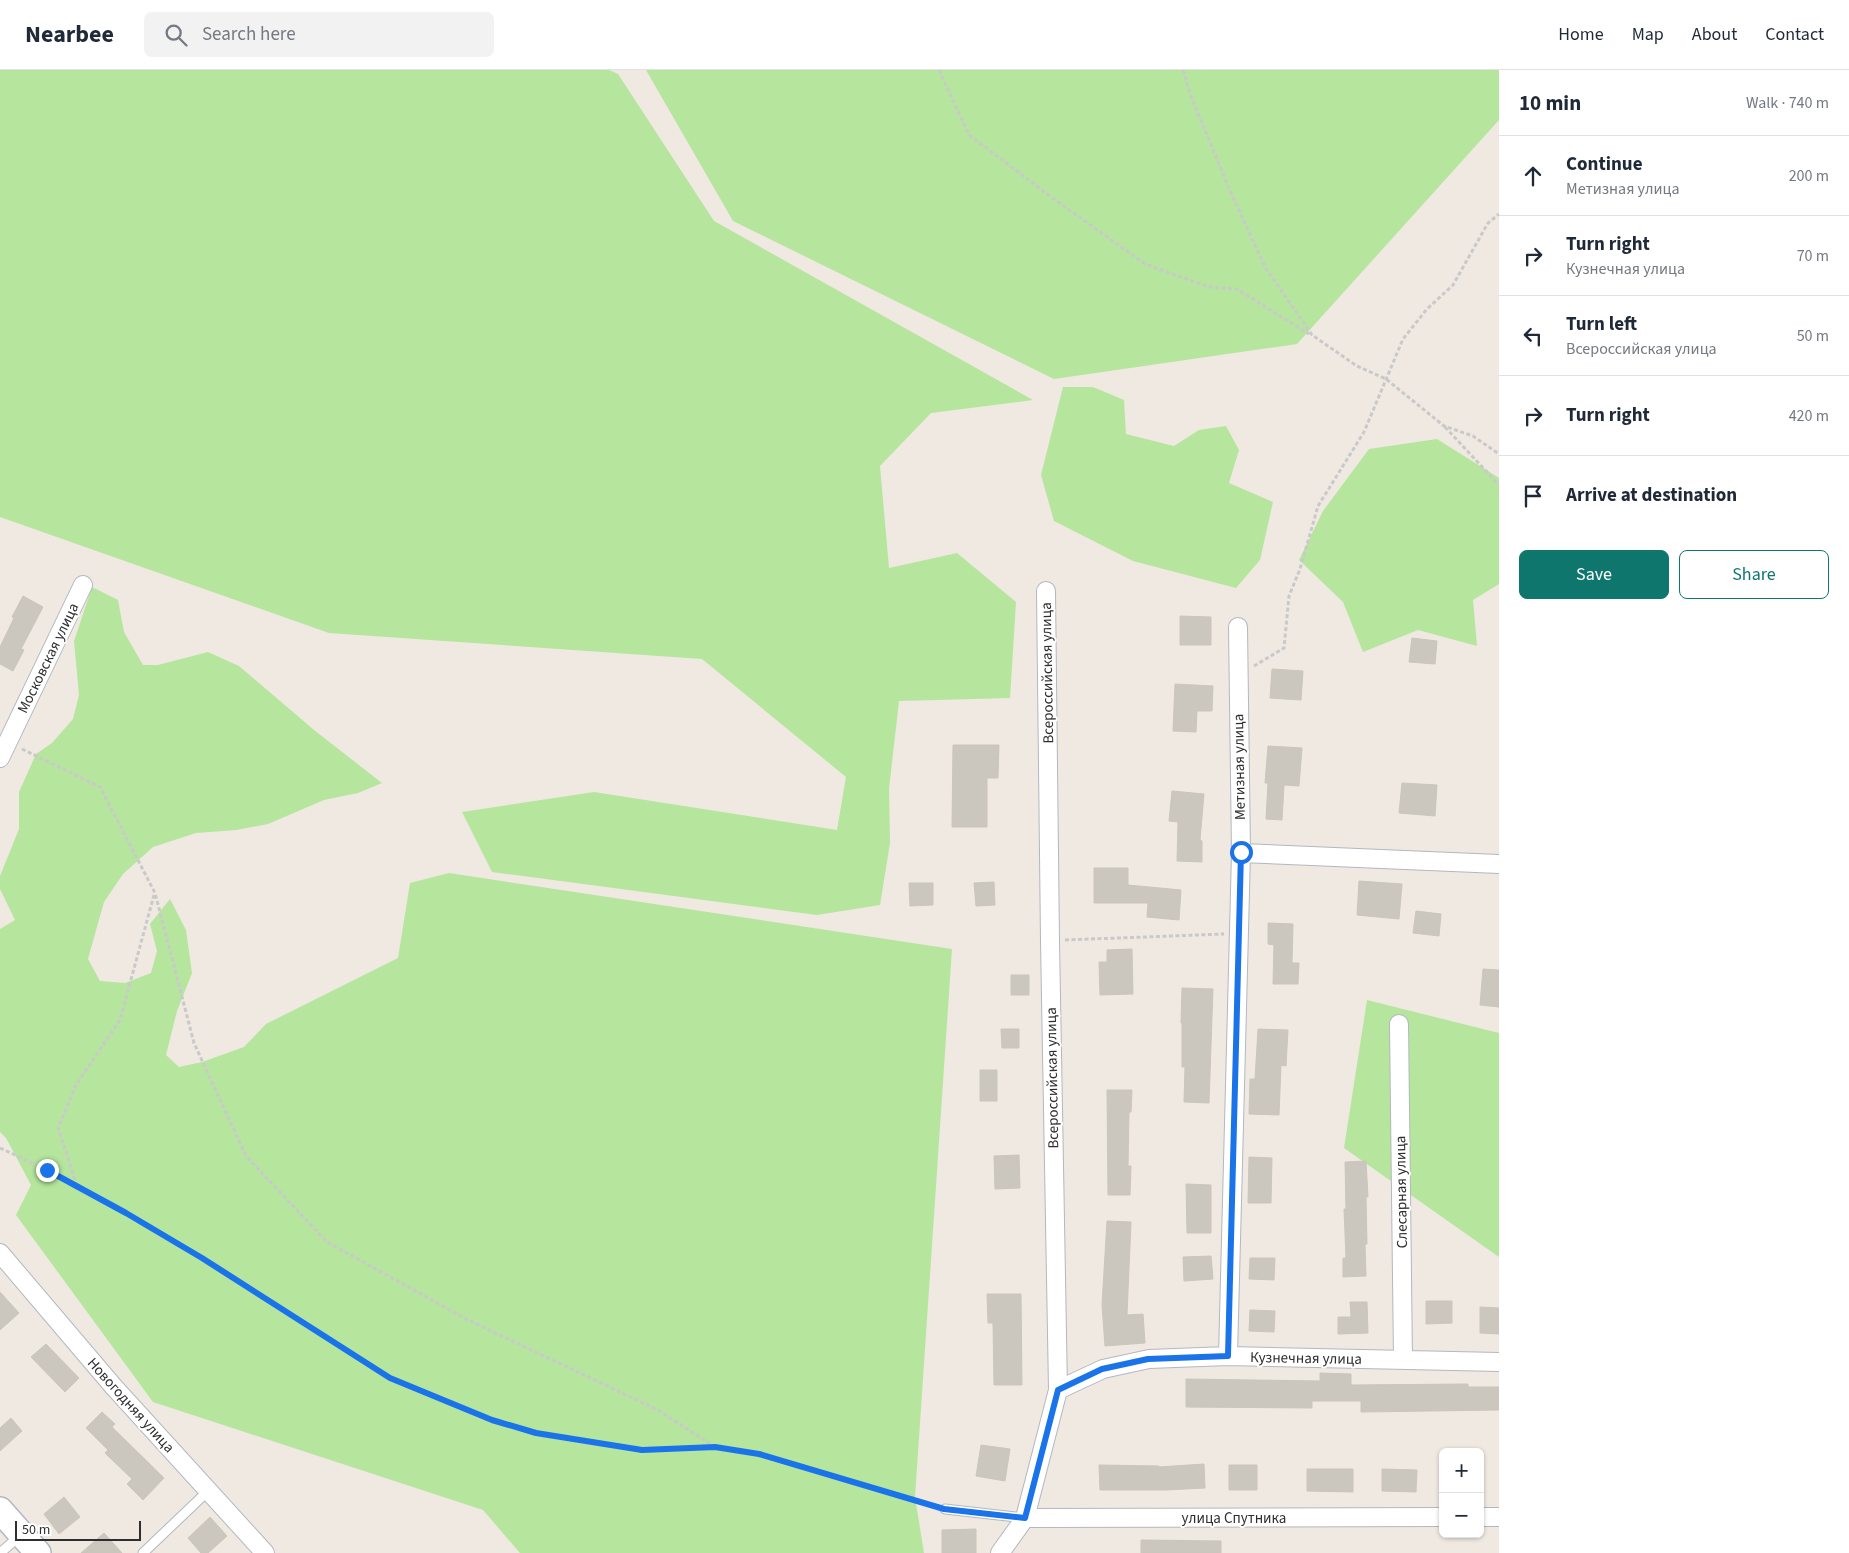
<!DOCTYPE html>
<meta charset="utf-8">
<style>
body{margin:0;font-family:"Source Sans 3",sans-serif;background:#f2f2f3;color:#1f2937}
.controls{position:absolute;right:15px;bottom:15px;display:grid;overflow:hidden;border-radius:8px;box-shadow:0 1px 4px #0004}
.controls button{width:45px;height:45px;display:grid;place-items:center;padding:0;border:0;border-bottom:1px solid #e0e1e3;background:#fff;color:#1f2937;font:25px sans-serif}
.scale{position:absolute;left:15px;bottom:12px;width:126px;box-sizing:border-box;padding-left:5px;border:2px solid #2e2e2e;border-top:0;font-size:14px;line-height:18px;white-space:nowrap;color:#2e2e2e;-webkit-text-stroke:4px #fff;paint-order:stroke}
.stop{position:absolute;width:15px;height:15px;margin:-11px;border:4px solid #1a73e8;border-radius:50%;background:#fff}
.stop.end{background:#1a73e8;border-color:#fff;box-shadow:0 1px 5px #0008}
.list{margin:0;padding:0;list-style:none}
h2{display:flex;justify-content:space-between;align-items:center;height:65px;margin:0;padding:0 20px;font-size:21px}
h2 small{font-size:16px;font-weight:400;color:#747a83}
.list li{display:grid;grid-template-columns:32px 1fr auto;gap:15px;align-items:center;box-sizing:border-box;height:80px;padding:0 20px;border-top:1px solid #e0e1e3}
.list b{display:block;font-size:19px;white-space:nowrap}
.list p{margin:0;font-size:16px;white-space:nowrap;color:#747a83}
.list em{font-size:16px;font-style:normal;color:#747a83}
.actions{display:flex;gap:10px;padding:15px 20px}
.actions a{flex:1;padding:11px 0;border:1px solid #0f766e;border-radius:8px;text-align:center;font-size:18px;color:#0f766e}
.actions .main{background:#0f766e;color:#fff}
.icon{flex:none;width:28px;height:28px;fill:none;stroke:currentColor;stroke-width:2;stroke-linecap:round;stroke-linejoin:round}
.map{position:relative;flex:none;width:1499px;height:1483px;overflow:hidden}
header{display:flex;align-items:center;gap:30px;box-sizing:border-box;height:70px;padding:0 25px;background:#fff;border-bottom:1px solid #e0e1e3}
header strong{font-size:24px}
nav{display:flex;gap:28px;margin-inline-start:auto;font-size:18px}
.search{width:350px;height:45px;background:#f2f2f3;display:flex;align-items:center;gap:12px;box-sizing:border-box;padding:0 18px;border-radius:8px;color:#747a83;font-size:19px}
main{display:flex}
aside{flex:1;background:#fff}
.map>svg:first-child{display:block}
.green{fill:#b6e59e}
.building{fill:#cbc7bf;stroke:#cbc5ba}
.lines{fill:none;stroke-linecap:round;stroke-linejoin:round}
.lane-casing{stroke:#b4b7c1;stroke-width:11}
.street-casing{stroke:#b4b7c1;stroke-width:20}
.secondary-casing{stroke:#b4b7c1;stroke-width:28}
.path{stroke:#c9c9c9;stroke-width:3;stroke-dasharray:4 2.5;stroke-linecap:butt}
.lane{stroke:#fff;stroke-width:9}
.street{stroke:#fff;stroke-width:18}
.secondary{stroke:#fff;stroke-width:25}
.route{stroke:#1a73e8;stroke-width:6}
.labels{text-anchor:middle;stroke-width:4;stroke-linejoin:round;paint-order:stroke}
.street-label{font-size:15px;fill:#2e2e2e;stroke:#fff}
</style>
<header>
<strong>Nearbee</strong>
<div class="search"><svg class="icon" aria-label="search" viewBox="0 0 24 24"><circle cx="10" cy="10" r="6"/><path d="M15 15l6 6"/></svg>Search here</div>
<nav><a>Home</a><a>Map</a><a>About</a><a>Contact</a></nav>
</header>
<main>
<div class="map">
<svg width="1499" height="1483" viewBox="0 0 1499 1483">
<rect width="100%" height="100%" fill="#efe9e1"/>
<!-- green -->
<path class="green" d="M0 0H609L618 4 714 151 1033 330 931 343 880 396 889 498 957 483 1016 532 1010 628 899 631 889 719 890 773 880 835 817 845 492 802 462 742 594 722 837 760 846 707 702 589 329 563 0 447Z
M646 0H1499V50L1297 274 1054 309 733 151Z
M1063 317H1093L1124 330 1126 364 1174 376 1199 360 1226 356 1239 380 1229 413 1273 432 1260 490 1236 518 1133 491 1054 451 1041 405Z
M1437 369 1499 408V514L1473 530 1477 576 1418 560 1363 582 1343 532 1299 490 1323 441 1369 379Z
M92 517 118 530 124 562 143 595H158L208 582 239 596 314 660 382 713 358 723 324 730 268 754 236 760 196 763 153 777 123 804 104 832 88 889 100 911 125 913 151 903 157 881 150 854 170 829 186 860 192 903 177 941 166 985 179 997 202 992 244 977 266 954 398 888 410 813 449 803 952 879 915 1427 924 1483H520L483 1440 153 1332 16 1145 31 1115 6 1068 0 1062V859L15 850 0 819V806L19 759V722L36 684 52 673 73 649 79 625 74 571Z
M1367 930 1499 963V1187L1344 1078Z"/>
<!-- building -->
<path class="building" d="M23 526 43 537 21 579 24 580 13 601 0 594V577L14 548 12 547Z
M1180 546 1211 547V575H1180Z
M1412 568 1437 571 1435 594 1409 592Z
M1272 599 1303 601 1301 630 1270 628Z
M1175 614 1213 616 1212 641H1197L1196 662 1173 661Z
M953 675H999L998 708H987V757H952Z
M1268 676 1302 678 1299 716 1284 715 1282 750 1266 749 1268 713H1265Z
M1402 713 1437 715 1435 746 1399 743Z
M1172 721 1204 724 1200 770 1202 771V792L1177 791 1178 752 1169 751Z
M1094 798H1128V815L1181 820 1179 850 1147 847 1148 833H1094Z
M1359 811 1402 814 1399 849 1357 845Z
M994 812 995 835 976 836 974 813Z
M909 813H933V835L910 836Z
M1416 841 1441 844 1439 866 1413 863Z
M1268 853 1293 854 1292 893H1299L1298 914H1273L1274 875 1268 874Z
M1132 879 1133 924 1100 925 1099 892H1107V880Z
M1483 899 1499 900V937L1480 935Z
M1011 905H1029V925H1011Z
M1182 918 1213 919 1209 1033 1184 1032 1185 997H1182V953H1181Z
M1001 959H1019V978H1002Z
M1258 959 1288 960 1286 996 1281 995 1279 1045 1249 1044 1250 1009H1255Z
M980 1000H997V1031H980Z
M1107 1020H1132L1131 1042H1129L1128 1096H1131L1130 1125H1108Z
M1019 1085 1020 1118 995 1119 994 1086Z
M1249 1087 1272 1088 1271 1133H1248Z
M1366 1091 1368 1127H1366L1367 1174H1365L1366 1206 1343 1207V1188H1346L1344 1139H1346L1345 1092Z
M1186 1114 1211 1115V1163H1187Z
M1107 1151 1131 1152 1127 1245 1143 1244 1145 1273 1105 1276 1102 1235Z
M1211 1186 1213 1209 1184 1211 1183 1187Z
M1250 1188H1275L1274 1210 1249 1209Z
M0 1222 19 1243 0 1260Z
M987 1224H1021L1022 1315H994L993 1253H988Z
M1426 1231H1452V1253L1426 1254Z
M1350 1232H1367L1368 1263 1338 1264V1247H1351Z
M1480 1237 1499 1238V1264L1480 1263Z
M1250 1240 1275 1241 1274 1262 1249 1261Z
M46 1274 79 1308 65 1322 31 1287Z
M1320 1303 1351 1304V1315L1468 1314V1317H1499V1340L1361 1342V1331H1312V1338L1186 1337V1309L1320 1311Z
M102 1342 115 1354 112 1357 164 1408 143 1430 127 1414 132 1409 105 1383 108 1380 86 1358Z
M11 1348 22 1361 0 1381V1358Z
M981 1375 1010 1379 1005 1411 976 1406Z
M1204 1394 1205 1418 1165 1420H1100L1099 1395 1159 1396V1397Z
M1229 1395H1257V1420H1229Z
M1307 1399H1353V1422L1307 1421Z
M1382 1399 1417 1400 1416 1422 1382 1421Z
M64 1427 80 1447 59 1464 44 1444Z
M210 1447 227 1466 208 1483H201L188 1468Z
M976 1459V1483H942V1460Z
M104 1463 122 1483H81Z
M1141 1470 1221 1471V1483H1141Z"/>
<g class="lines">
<!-- lane casing -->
<g class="lane-casing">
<path id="lane" d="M945 1439 1025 1448
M0 1483 21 1465
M143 1483 208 1421"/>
</g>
<!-- street casing -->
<g class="street-casing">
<path id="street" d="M0 688 83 515
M1241 783 1499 794
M1399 954 1403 1290
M0 1183 113 1316 265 1483
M1228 1286 1241 783 1238 557
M1058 1320 1103 1299 1149 1289 1228 1286 1499 1292
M1480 1447H1499
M1025 1448 1443 1447
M1000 1483 1025 1448 1058 1320 1050 871 1046 521"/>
</g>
<!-- secondary casing -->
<g class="secondary-casing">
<path id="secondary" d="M0 1440 38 1483"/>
</g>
<!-- path -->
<path class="path" d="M939 0 969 65 1054 129 1145 194 1209 217 1237 219 1309 264
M1183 0 1190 24 1228 116 1265 197 1312 265 1357 296 1386 309 1444 356 1473 366 1499 384
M1445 357 1499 415
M1254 596 1284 578 1289 526 1300 499 1318 436 1364 362 1403 269 1427 239 1453 215 1488 153 1499 144
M22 679 100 717 155 823 194 973 246 1086 327 1172 468 1250 658 1340 715 1377
M1065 870 1224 864
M0 1078 47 1100 126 1143 202 1189 390 1308 492 1350 536 1363 641 1379 715 1377 759 1384 934 1436
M77 1116 58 1058 76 1015 120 950 154 825"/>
<!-- lane -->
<use href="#lane" class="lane"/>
<!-- street -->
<use href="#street" class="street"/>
<!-- secondary -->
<use href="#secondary" class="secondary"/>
</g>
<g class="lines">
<!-- route -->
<path class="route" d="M47 1100 126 1143 202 1188 390 1308 492 1350 536 1363 642 1380 715 1377 759 1384 944 1439 1025 1448 1058 1320 1102 1299 1148 1289 1228 1286 1241 782"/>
</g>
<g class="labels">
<!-- street labels -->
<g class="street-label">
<text transform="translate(48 588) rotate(-64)" y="5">Московская улица</text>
<text transform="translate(1047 603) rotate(-91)" y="5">Всероссийская улица</text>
<text transform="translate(1239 697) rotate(-91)" y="5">Метизная улица</text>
<text transform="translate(1052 1008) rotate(-91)" y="5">Всероссийская улица</text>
<text transform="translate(1401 1122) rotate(-91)" y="5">Слесарная улица</text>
<text transform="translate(1306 1288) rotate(1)" y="5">Кузнечная улица</text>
<text transform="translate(131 1335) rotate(48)" y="5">Новогодняя улица</text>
<text x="1234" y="1453">улица Спутника</text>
</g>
</g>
</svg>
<div class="controls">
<button>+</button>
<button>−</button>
</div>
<div class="scale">50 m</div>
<div class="stop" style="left:1241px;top:782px"></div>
<div class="stop end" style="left:47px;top:1100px"></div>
</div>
<aside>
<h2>10 min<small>Walk · 740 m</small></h2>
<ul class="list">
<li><svg class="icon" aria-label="ahead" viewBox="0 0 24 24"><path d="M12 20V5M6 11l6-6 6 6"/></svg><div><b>Continue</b><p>Метизная улица</p></div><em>200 m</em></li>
<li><svg class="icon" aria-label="right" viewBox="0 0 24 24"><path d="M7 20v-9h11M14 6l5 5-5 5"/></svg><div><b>Turn right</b><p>Кузнечная улица</p></div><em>70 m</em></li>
<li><svg class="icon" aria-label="left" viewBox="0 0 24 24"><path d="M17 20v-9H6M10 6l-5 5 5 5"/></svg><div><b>Turn left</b><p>Всероссийская улица</p></div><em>50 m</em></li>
<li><svg class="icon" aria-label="right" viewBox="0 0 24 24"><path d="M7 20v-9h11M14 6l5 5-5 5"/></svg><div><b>Turn right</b></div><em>420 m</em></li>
<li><svg class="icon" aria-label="arrive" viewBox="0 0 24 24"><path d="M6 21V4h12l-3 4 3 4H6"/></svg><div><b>Arrive at destination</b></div></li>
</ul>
<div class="actions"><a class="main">Save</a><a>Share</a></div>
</aside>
</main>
